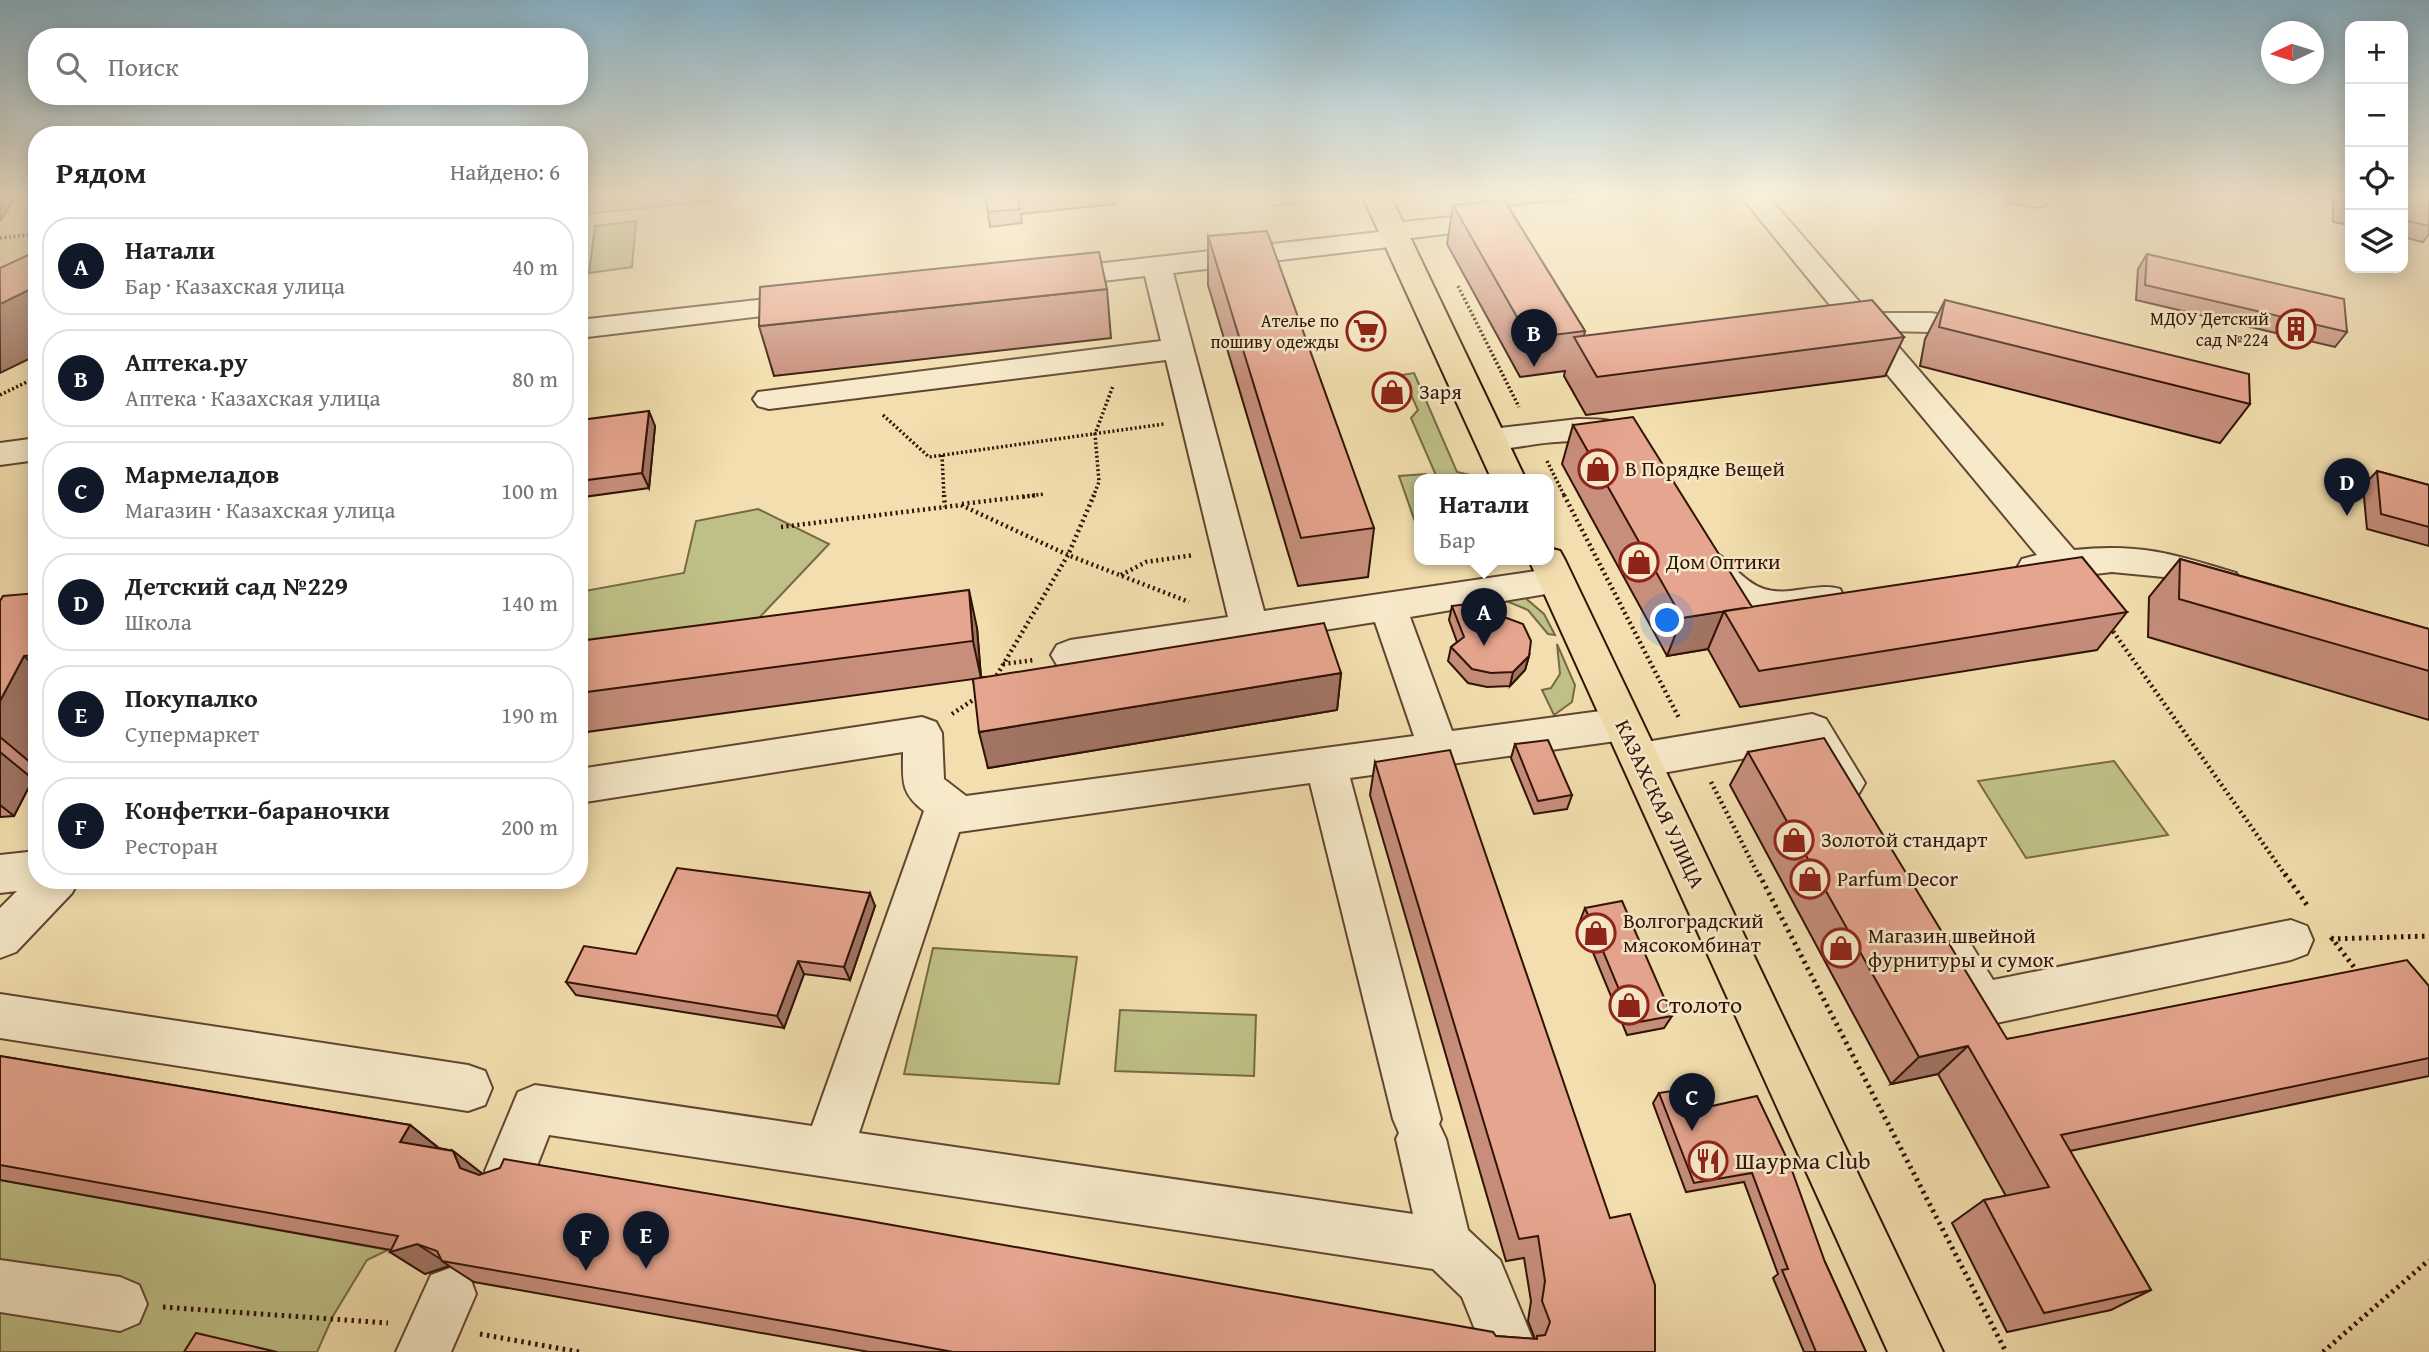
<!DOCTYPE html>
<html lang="ru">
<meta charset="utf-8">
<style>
body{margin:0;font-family:"Gentium Book Plus",serif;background:#f2f2f2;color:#222}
.controls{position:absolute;right:21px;top:21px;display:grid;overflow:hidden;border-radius:14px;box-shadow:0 4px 18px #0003}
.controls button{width:63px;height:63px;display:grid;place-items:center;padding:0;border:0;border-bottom:2px solid #e0e0e0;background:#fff;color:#222;font:35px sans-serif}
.compass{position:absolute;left:2261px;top:21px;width:63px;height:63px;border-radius:50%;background:#fff;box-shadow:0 4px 18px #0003;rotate:266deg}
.you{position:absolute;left:1668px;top:621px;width:24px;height:24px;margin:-18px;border:5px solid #fff;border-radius:50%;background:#1a73e8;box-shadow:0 0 0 10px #1a73e833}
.badge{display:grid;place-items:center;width:46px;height:46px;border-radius:50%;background:#111827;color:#fff;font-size:23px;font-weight:700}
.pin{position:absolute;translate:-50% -58px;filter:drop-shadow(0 2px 4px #0008)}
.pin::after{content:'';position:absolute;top:37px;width:24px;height:21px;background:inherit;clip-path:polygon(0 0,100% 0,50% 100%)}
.popup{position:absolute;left:1414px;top:474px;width:140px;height:91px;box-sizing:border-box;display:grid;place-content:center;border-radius:14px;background:#fff;filter:drop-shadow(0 2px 5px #0005);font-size:23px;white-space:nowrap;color:#767676}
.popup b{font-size:26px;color:#222}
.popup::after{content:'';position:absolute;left:50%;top:100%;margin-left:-14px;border:14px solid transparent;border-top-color:#fff}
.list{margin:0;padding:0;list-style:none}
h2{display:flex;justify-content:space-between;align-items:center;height:91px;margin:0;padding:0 28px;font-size:30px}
h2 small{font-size:23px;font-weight:400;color:#767676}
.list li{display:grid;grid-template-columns:46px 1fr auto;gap:21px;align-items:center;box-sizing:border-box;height:98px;margin:0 14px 14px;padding:0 14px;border:2px solid #e0e0e0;border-radius:28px}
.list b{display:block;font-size:26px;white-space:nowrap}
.list p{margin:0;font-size:23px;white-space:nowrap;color:#767676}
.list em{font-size:23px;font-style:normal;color:#767676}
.icon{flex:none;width:38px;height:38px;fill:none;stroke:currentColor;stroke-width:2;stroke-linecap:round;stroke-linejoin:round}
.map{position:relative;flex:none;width:2429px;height:1352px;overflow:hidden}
.search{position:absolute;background:#fff;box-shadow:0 4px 18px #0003;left:28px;top:28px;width:560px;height:77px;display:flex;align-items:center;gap:18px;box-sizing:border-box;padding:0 24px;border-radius:28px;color:#767676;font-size:26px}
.panel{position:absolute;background:#fff;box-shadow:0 4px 18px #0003;left:28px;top:126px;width:560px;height:763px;border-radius:28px}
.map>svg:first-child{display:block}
.green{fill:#bfc087;stroke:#786946;stroke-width:2}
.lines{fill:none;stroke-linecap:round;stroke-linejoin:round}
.minor-casing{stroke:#614530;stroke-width:4}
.major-casing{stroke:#311206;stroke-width:4}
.path-far2{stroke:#311206;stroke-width:3.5;stroke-dasharray:2 2.5;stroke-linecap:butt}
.path-far1{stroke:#311206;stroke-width:4.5;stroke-dasharray:2 3.5;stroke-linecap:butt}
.path{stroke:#311206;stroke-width:5;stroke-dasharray:2.5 4.5;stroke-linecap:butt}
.minor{fill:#f7eaca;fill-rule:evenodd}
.major{fill:#f2deae;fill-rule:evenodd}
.wall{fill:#c68e7b;stroke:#311206;stroke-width:2}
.shaded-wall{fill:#a17464;stroke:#311206;stroke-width:2}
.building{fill:#e6a58f;stroke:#311206;stroke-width:2}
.labels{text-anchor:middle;stroke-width:5;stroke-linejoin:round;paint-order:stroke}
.far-poi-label{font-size:18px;fill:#311206;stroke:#f7eaca;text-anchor:end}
.poi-label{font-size:21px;fill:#311206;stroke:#f7eaca;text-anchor:start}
.street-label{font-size:21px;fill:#311206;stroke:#f7eaca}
.near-poi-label{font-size:24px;fill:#311206;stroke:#f7eaca;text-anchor:start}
</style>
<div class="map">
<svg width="2429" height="1352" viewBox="0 0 2429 1352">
<rect width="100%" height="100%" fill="#f2deae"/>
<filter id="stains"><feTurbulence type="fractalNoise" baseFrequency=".00286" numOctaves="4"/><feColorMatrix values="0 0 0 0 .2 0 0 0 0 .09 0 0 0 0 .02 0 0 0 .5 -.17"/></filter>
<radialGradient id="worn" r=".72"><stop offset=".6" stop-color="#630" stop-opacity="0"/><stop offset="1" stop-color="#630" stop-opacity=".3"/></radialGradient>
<!-- green -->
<path class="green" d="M579 195H769L579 215Z
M1268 195H1331L1327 200 1273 206Z
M636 221 632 267 589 273 595 226Z
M1414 373 1457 472 1475 476 1477 480H1438L1411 418 1418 410 1402 375Z
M1426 474 1428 480H1419V533L1399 476Z
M758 509 829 544 740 638 579 654V592L684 573 696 521Z
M1523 596 1544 614 1555 635 1548 634 1528 610 1506 601Z
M1557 644 1575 685 1572 702 1554 715 1542 690 1551 688 1560 674Z
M2114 761 2168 835 2026 858 1978 781Z
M933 948 1077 957 1059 1084 904 1074Z
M1120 1010 1256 1015 1254 1076 1115 1071Z
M0 1180 388 1250 367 1260 333 1316 317 1352H0Z"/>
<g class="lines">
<!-- minor casing -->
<g class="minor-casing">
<path id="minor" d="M1740 195H1767L1869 313H1931L1996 324 2000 331 1996 338 1985 340 1931 332 1885 331 2074 550C2140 543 2174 554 2236 573L2241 582 2236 591 2223 595 2164 577 2112 572 2035 581 2022 577 2017 568 2022 559 2037 555 1853 333 1839 334 1828 332 1824 325 1828 318 1839 316Z
M2004 195H2046L2049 199 2045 205 2035 207 2008 201Z
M1501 212 1511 214 1515 220 1511 226 1411 238 1407 244 1397 246 1173 273 1264 611 1556 568 1569 572 1574 581 1569 590 1410 617 1452 731 1623 708 1637 713 1643 724 1637 735 1623 740 1350 778 1441 1119 1439 1124 1446 1139 1468 1230 1500 1260 1533 1340 1528 1352H1484L1462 1297 1433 1269 549 1135 528 1189 510 1196 492 1189 485 1171 518 1092 535 1085 812 1126 924 811C900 792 903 781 903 752L579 803V769L922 717 936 722 942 733 944 779 966 796 1414 736 1375 622 1070 670 1057 665 1051 655 1057 645 1070 640 1228 617 1166 360 769 409 758 406 753 399 758 392 1161 341 1145 276 1051 287 1041 284 1036 278 1041 272 1051 269 1379 232 1383 225 1393 223ZM1310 783 1393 1119 1399 1133 1396 1139 1413 1214 859 1133 959 832Z
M810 294 821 297 825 303 821 309 579 338V320Z
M1578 419C1598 419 1629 419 1640 438L1636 446C1617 451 1600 441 1581 441 1551 440 1521 447 1491 451L1479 448 1475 440 1479 432 1491 429Z
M37 438V460L0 465V443Z
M1707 549C1729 556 1740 581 1764 589 1790 597 1815 582 1840 589L1845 599 1840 609C1780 627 1722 620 1689 562L1694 553Z
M1812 714 1826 719 1865 783 1858 795 1844 800 1830 795 1802 748 1640 777 1626 772 1620 760 1626 748 1640 743Z
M37 851V880H79L72 893 16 952 0 958V908L17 891 0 893V855Z
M2291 920 2307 926 2313 940 2307 954 2291 960 1982 1026 1966 1019 1933 961 1940 946 1956 940 1972 946 1993 980Z
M0 994 468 1065 485 1071 492 1088 485 1105 468 1111 0 1038Z
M0 1260 120 1277 139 1285 147 1304 139 1323 120 1331 0 1312Z
M450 1268 469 1275 476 1294 451 1352H396L431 1275Z"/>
</g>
<!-- major casing -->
<g class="major-casing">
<path id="major" d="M1362 195H1390L1526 480H1492Z
M1549 548 1560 551 1565 560 1943 1352H1888L1529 560H1549Z"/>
</g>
<!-- path-far2 -->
<path class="path-far2" d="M0 238 37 234
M1458 286 1519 407
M0 395 37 377
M883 415 929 457 1164 424
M942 455 944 497
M1547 461 1565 497
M1023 497 1044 494
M1093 497 1099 482 1095 434 1113 386"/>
<!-- path-far1 -->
<path class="path-far1" d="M944 495 945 507
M1564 495 1679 718
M962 504 1037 495
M781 527 961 505 1068 555 1189 602
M1121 575 1146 562 1194 555
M2110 627 2286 876
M1003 664 1035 660
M994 680 1068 555 1094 495
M952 714 979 696
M1711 782 1759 876"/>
<!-- path -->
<path class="path" d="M1759 874 2006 1352
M2285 874 2307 905
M2331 937 2360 975
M2331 939 2429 936
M163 1307 388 1323
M480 1334 579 1352
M2323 1352 2429 1260"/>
<!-- minor -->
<use href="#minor" class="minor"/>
<!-- major -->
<use href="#major" class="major"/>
</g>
<!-- wall -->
<path class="wall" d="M985 195H1114L1115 204 1021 214 1022 223 990 227Z
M1461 195H1615L1508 206 1585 331 1584 336 1904 337 1885 376 1586 415 1564 376 1565 371 1520 377 1447 244 1453 205 1466 204Z
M2333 195H2350V225L2333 222Z
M2403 195 2429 226V234L2423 242 2403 237Z
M1208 236 1374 528 1368 577 1298 586 1208 285Z
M2147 254 2347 332 2335 347 2136 300 2138 269Z
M1107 289 1111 338 774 376 759 326Z
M1945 300 2250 404 2220 443 1920 366 1925 339Z
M1573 425 1752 607 2127 612 2097 650 1740 707 1708 649 1667 656 1562 464Z
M655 426 649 488 584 497 579 525V431Z
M2377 471 2429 485V546L2367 529 2363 486Z
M2180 559 2429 629V720L2148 637 2149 597Z
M37 593V779H33L14 816 0 817V601Z
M1452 606 1501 616 1529 656 1525 670 1510 686 1487 687 1468 683 1448 661 1451 647 1457 642 1449 620Z
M977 628 981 677 1341 673 1337 710 988 768 973 679 579 733V641Z
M1515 744 1572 795 1567 809 1534 814 1511 758Z
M1748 752 2007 1039 2429 986V1076L2070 1151 2151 1290 2111 1310 2007 1332 1952 1223 1984 1200 2006 1196 1938 1074 1891 1084 1730 785Z
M1375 762 1655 1352H869L474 1282 449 1266 425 1274 390 1252 391 1250 0 1180V1056L410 1125 439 1148 453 1151 482 1174 1496 1336 1535 1339 1528 1321 1531 1301 1524 1258 1506 1261 1370 795Z
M875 906 850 980 804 974 784 1028 576 995 566 982 636 954Z
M1585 908 1672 1016 1664 1028 1627 1035 1580 921Z
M1659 1093 1712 1106 1825 1262 1866 1352H1804L1773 1278 1778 1274 1744 1182 1686 1192 1653 1103Z"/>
<!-- shaded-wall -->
<path class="shaded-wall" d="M0 195H17L0 221Z
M37 286V355L0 373V304Z
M649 411 655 426 649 488 642 473Z
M579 488 584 497 579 525Z
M969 590 977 628 981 678 973 641Z
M1724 611 1708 649 1667 656 1682 618Z
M24 656 37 668V768L0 737V701Z
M1529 656 1525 670 1510 686 1513 672Z
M1341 673 1337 710 988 768 979 732Z
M0 752 33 779 14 816 0 805Z
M870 893 875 906 850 980 844 967Z
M798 961 804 974 784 1028 777 1016Z
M1968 1046 1938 1074 1891 1084 1919 1057Z
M410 1125 442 1151 400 1142Z
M453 1151 484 1175 491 1191 460 1168Z
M417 1244 445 1262 442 1261 449 1266 425 1274 390 1252Z"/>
<!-- building -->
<path class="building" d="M985 195H1060L1018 199 1020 209 988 212Z
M2344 195H2350V208L2344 207Z
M2403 195H2429V226L2403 220Z
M1504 200 1585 331 1529 338 1453 205Z
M1267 231 1374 528 1301 538 1208 236Z
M37 251V286L0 304V268Z
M1099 252 1107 289 759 326 760 287Z
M2147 254 2344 299 2347 332 2145 285Z
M1872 300 1904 337 1597 377 1574 337Z
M1945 300 2249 374 2250 404 1939 327Z
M649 411 642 473 579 481V431L581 420Z
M1633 417 1752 607 1682 618 1573 425Z
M2377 471 2429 485V527L2381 514Z
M2082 557 2127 612 1759 671 1724 611Z
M2180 559 2429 629V671L2179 599Z
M969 590 973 641 579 693V641Z
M37 593V655L24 656 0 701V601L3 596Z
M1491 601 1501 616 1523 624 1531 641 1529 656 1513 672 1491 673 1472 669 1451 647 1464 637 1452 606Z
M1324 623 1341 673 979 732 973 679Z
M1824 738 2007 1039 2407 960 2429 986V1058L2061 1135 2151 1290 2044 1313 1984 1200 2049 1187 1968 1046 1919 1057 1748 752Z
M1548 740 1572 795 1538 801 1515 744Z
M1450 750 1610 1218 1630 1214 1655 1285V1352H953L829 1329 442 1261 437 1251 417 1244 390 1252 398 1236 0 1165V1056L410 1125 400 1142 453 1151 460 1168 479 1175 500 1168 504 1159 864 1220 1493 1332 1496 1336 1537 1339V1336L1545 1335 1550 1322 1542 1301 1545 1281 1538 1236 1519 1239 1375 762Z
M677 868 870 893 844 967 798 961 777 1016 566 982 584 946 636 954Z
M1622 901 1672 1016 1633 1023 1585 908Z
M1704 1086 1712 1106 1757 1096 1790 1165 1825 1262 1866 1352H1816L1782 1270 1788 1269 1752 1173 1694 1183 1659 1093Z
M196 1333 277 1352H184Z"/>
<!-- sky -->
<linearGradient id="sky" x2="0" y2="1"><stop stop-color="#89b7cf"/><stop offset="0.51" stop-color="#f9f0db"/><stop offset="1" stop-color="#f9f0db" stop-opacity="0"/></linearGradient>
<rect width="2429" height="384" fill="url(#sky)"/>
<!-- icons -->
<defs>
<g id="building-ring" transform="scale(2.0125)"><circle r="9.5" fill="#f7eaca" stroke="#8f2418" stroke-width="1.5"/><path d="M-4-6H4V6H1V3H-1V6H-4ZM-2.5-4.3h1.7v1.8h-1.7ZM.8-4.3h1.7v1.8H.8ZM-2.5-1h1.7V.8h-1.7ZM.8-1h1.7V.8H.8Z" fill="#8f2418"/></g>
<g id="supermarket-ring" transform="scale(2.0125)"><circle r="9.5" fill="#f7eaca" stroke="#8f2418" stroke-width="1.5"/><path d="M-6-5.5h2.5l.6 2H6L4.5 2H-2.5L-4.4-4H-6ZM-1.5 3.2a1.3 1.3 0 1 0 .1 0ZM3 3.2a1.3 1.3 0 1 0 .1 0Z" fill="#8f2418"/></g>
<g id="shop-ring" transform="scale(2.0125)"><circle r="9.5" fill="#f7eaca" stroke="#8f2418" stroke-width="1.5"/><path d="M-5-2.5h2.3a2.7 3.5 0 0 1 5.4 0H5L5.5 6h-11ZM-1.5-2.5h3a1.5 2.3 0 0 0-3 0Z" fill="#8f2418"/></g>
<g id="restaurant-ring" transform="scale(2.0125)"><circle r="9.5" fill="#f7eaca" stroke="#8f2418" stroke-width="1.5"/><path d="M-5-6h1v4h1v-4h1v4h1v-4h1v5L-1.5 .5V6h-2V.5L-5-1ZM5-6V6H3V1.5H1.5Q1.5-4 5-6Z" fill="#8f2418"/></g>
</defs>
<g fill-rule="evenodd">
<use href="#building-ring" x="2296" y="329"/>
<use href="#supermarket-ring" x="1366" y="331"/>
<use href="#shop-ring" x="1392" y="392"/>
<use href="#shop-ring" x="1598" y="469"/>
<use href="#shop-ring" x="1639" y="562"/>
<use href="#shop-ring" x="1794" y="840"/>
<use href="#shop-ring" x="1810" y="879"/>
<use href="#shop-ring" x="1596" y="933"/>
<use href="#shop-ring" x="1841" y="948"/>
<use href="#shop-ring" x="1629" y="1005"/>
<use href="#restaurant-ring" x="1708" y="1161"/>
</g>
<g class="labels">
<!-- far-poi labels -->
<g class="far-poi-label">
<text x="2269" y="325">МДОУ Детский<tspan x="2269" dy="21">сад №224</tspan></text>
<text x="1339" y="327">Ателье по<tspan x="1339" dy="21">пошиву одежды</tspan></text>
</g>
<!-- poi labels -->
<g class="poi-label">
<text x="1419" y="399">Заря</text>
<text x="1625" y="476">В Порядке Вещей</text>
<text x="1666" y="569">Дом Оптики</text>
<text x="1821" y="847">Золотой стандарт</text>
<text x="1837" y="886">Parfum Decor</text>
<text x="1623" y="928">Волгоградский<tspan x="1623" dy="24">мясокомбинат</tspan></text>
<text x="1868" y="943">Магазин швейной<tspan x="1868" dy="24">фурнитуры и сумок</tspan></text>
</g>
<!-- street labels -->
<g class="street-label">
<text transform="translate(1660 804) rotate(65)" y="7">КАЗАХСКАЯ УЛИЦА</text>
</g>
<!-- near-poi labels -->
<g class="near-poi-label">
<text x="1656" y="1013">Столото</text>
<text x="1735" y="1169">Шаурма Club</text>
</g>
</g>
<rect width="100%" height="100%" filter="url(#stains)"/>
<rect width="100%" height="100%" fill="url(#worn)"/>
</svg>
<div class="controls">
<button>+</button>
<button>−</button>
<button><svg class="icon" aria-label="locate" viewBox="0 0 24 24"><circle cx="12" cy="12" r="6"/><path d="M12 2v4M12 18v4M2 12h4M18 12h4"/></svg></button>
<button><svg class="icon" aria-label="layers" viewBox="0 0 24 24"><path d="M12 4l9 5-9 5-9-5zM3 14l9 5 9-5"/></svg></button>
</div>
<svg class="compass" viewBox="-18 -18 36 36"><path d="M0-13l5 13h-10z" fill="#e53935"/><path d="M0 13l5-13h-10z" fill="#767676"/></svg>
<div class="you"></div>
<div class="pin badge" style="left:1484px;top:646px">A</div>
<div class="popup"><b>Натали</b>Бар</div>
<div class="pin badge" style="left:1534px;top:367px">B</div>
<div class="pin badge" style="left:1692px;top:1131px">C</div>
<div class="pin badge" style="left:2347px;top:516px">D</div>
<div class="pin badge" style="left:646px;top:1269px">E</div>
<div class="pin badge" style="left:586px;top:1271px">F</div>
<div class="search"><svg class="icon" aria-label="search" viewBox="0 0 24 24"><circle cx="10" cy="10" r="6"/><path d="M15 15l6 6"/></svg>Поиск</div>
<section class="panel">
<h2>Рядом<small>Найдено: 6</small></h2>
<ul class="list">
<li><span class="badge">A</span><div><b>Натали</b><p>Бар · Казахская улица</p></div><em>40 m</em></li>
<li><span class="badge">B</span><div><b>Аптека.ру</b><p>Аптека · Казахская улица</p></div><em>80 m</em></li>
<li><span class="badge">C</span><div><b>Мармеладов</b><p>Магазин · Казахская улица</p></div><em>100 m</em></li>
<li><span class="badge">D</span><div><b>Детский сад №229</b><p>Школа</p></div><em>140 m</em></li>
<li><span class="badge">E</span><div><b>Покупалко</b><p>Супермаркет</p></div><em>190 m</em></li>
<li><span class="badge">F</span><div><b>Конфетки-бараночки</b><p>Ресторан</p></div><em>200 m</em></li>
</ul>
</section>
</div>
